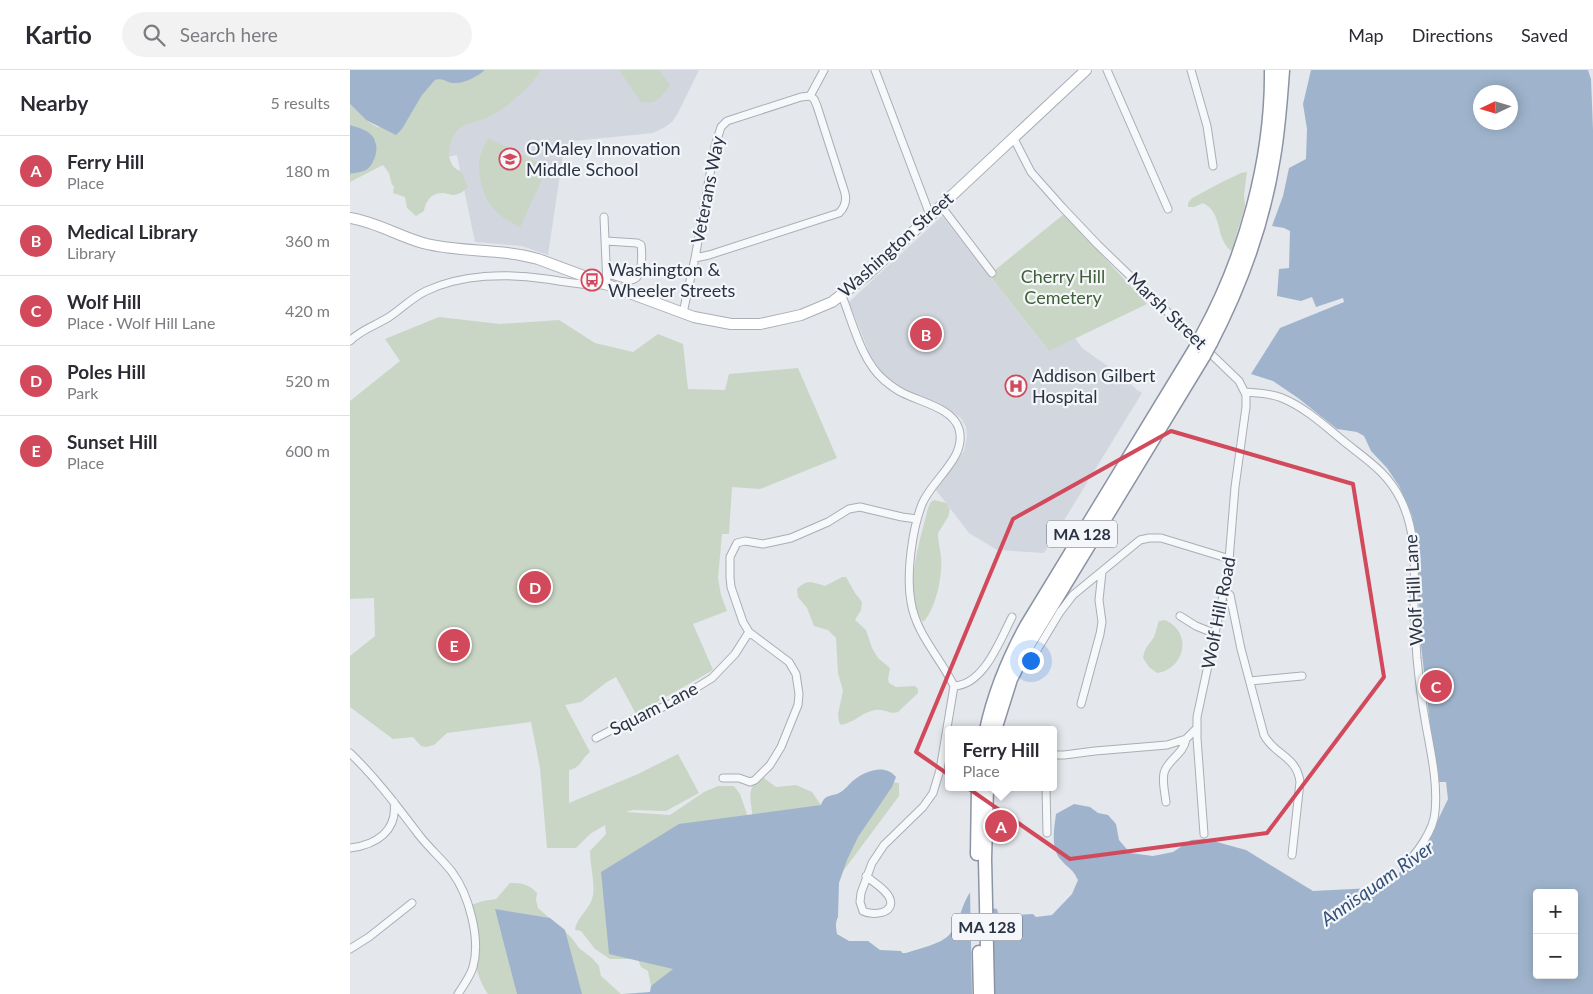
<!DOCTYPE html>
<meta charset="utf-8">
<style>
body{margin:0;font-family:Lato,sans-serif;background:#f2f2f3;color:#2b2b33}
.controls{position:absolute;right:15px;bottom:15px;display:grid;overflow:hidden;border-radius:5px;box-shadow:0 2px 12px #0003}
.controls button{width:45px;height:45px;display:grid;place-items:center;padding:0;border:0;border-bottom:1px solid #e1e1e2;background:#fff;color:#2b2b33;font:25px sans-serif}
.compass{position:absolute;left:1123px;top:15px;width:45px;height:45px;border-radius:50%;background:#fff;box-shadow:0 2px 12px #0003;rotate:266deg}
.you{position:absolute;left:680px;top:590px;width:18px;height:18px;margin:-12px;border:4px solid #fff;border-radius:50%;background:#1a73e8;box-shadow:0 0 0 8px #1a73e833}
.badge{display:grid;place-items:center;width:32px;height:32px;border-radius:50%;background:#d1495b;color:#fff;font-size:16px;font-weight:700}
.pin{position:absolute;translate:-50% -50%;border:2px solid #fff;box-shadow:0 1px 5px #0006}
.popup{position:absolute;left:595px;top:656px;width:112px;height:65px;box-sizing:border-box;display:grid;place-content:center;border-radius:5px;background:#fff;filter:drop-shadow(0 1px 4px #0005);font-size:16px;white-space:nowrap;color:#7c7c81}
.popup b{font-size:19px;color:#2b2b33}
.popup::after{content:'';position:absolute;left:50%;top:100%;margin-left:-10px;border:10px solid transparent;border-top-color:#fff}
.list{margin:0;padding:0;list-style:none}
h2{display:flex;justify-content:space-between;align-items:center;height:65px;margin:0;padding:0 20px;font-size:21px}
h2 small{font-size:16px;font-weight:400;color:#7c7c81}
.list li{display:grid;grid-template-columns:32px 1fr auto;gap:15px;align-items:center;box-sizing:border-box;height:70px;padding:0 20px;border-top:1px solid #e1e1e2}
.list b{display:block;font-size:19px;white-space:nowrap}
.list p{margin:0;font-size:16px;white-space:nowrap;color:#7c7c81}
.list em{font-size:16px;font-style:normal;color:#7c7c81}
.icon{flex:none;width:28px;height:28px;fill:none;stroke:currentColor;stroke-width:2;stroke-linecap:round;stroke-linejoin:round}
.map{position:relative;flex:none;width:1243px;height:924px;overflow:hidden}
header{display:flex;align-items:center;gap:30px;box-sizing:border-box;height:70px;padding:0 25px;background:#fff;border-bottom:1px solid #e1e1e2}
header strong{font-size:24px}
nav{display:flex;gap:28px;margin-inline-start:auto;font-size:18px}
.search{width:350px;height:45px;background:#f2f2f3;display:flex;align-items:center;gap:12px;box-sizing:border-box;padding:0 18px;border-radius:28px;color:#7c7c81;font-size:19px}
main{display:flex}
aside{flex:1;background:#fff}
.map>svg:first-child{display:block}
.built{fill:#d2d6de}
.green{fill:#c9d6c5}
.water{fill:#9fb4cc;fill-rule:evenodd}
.pier{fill:#e4e7ec}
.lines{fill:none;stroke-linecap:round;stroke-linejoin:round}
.minor-casing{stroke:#a9aeb7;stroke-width:9}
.secondary-casing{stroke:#a9aeb7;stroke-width:12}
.motorway-casing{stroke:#8b94a3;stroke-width:15}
.minor{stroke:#f7f8fa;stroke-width:7}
.secondary{stroke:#fff;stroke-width:10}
.motorway{stroke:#fff;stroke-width:12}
.motorway-bridge-casing{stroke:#8b94a3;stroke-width:15;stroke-linecap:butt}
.motorway-bridge{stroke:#fff;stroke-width:12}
.marked{fill:none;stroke:#d1495b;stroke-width:4;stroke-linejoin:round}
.labels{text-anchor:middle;stroke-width:4.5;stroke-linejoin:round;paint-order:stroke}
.shield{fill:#f4f6f9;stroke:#676e7b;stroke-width:1}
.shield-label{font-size:16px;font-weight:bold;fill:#2b3445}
.poi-label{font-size:18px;fill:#2b3445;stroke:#f4f6f9;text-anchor:start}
.street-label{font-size:18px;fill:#2b3445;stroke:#f4f6f9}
.park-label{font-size:18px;fill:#3f6138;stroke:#f4f6f9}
.water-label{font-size:19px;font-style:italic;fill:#34527a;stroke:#f4f6f9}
</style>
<header>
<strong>Kartio</strong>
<div class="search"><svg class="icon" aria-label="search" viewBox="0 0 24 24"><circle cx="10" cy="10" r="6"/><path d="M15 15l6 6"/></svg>Search here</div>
<nav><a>Map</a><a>Directions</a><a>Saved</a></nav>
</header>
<main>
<aside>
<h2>Nearby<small>5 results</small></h2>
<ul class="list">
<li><span class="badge">A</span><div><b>Ferry Hill</b><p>Place</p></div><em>180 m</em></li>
<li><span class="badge">B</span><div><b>Medical Library</b><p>Library</p></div><em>360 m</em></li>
<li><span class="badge">C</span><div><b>Wolf Hill</b><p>Place · Wolf Hill Lane</p></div><em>420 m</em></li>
<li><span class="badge">D</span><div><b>Poles Hill</b><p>Park</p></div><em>520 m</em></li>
<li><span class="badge">E</span><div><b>Sunset Hill</b><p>Place</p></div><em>600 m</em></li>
</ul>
</aside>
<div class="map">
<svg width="1243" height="924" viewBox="0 0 1243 924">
<rect width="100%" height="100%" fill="#e4e7ec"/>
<!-- built -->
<path class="built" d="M39 0H349L328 43 322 52 315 57 303 63 223 71 215 75 214 78 198 185 172 176 125 172 107 85 61 93Z
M592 146 698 280 725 268 732 278 773 307 787 320 792 323 694 483 647 480 619 463 586 420 614 381 617 366 616 357 611 348 595 337 563 324 542 312 531 301 520 285 499 232Z"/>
<!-- green -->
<path class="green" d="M135 0H191C182 16 151 44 133 49 123 53 113 53 106 62 97 73 95 97 111 101L118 117C114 121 110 124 104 125 100 125 96 123 92 123 81 123 75 132 74 141L66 146 57 138 55 127 43 123 44 116 42 115 39 103 33 95 0 112V104L16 100 26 72C19 61 12 58 0 55V34L16 50 27 57 52 59 72 25 85 10 96 9 102 13 118 10Z
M269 0H309L320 15C312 26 307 35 291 32Z
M138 68 193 95 196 101 170 157C145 145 134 133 130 106 129 100 128 93 130 86 132 80 135 74 138 68Z
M897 102 894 125 895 136 882 180H880C865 166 873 143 853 133L844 137H838V133L842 128 874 111 891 103Z
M714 144 797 234 699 281 639 205Z
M89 247 150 254 209 250 245 273 283 282 308 264 333 274 338 319 375 320 379 304 448 298 487 388 410 419 382 417 379 464H372L368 508 371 525 377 541 343 554 363 600 286 644 266 607 257 612 231 632 215 635 240 682C231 689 231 698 219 700V733L288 704 328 684 349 723 316 741 283 740 276 742 320 745 354 722 368 716H384L390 724 401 756C406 736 393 727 407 709L414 708 426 717 446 715 462 722 471 735 469 737 543 712 549 713V726L488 808 301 916 298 901 291 897 288 889H260L245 879 231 861 225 860C227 846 241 839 243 825 245 813 240 794 240 781L256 764 255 755 240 764 226 778H197L190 698 181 652 97 663 84 675 76 677 71 676 63 667 43 669 0 637V586L25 566 24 528 0 529V331L50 291 35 269Z
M584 430 596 433 600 439 598 447 588 463C588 471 590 479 591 487 593 503 586 540 573 552 551 526 571 468 578 438L581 432Z
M492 507H496L505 523 512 532 511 540 505 550 516 560 522 578 528 588 540 598 538 609 539 613 546 617 565 616 568 619V623L548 642C541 645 533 638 525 640 512 642 504 653 491 655L489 652 488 644 493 621 488 603 486 568 478 560 464 556 457 538 448 527 447 519C457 509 462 512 475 516Z
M815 550C843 562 835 599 807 603L799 597 793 588C795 578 796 578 802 570 806 566 806 557 809 551Z
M160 813C172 813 179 814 187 823L186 830 188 838 221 867 229 878 242 888 249 896 251 906 271 924H138C120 897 122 866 121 835L133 831 146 829Z"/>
<!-- water -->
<path class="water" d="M0 0H135C128 6 114 14 104 13 97 13 93 7 85 10L72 25 52 59 46 65 16 50 0 34Z
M961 0H1238L1241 9 1243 60V924H273L300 922 301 916 323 899 259 884 251 802 329 754 471 735C475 724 480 727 489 723 495 720 499 714 504 710 515 701 535 693 546 707L542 717 508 767 497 790 489 813 488 847C485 853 486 857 487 864L499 871H518L530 880 551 881 552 883H556C568 879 592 874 600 864 610 853 611 834 621 821V836L625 835 647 839 649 846 683 844 686 847 702 845 722 824 728 810C722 798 720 800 712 791 700 779 704 760 706 744L724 734 740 737 748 743 758 745 766 754 769 770 780 783 803 786 823 782 841 770 856 769 896 780 963 821 1022 818 1044 804V809L1048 806 1051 799 1062 794 1070 787 1098 729 1096 712H1089L1081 662 1070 567 1068 480 1062 445 1049 416 1037 398 1021 381 1014 366 1007 362 987 359 948 328 923 311 901 304 930 258 994 232 993 228 966 237 962 227 951 231 927 226 929 199 939 198 940 161 934 158 922 156 933 126 939 98 956 89 957 59 953 34ZM1130 22H1160V52H1130ZM1187 823H1224V905H1187Z
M0 55C15 59 29 64 26 83 25 89 21 97 16 100 12 102 5 103 0 104Z
M145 839 200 848 215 860 232 924H167Z"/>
<!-- pier -->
<path class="pier" d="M620 819 623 821 624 833 642 836 644 924H622Z"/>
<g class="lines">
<!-- minor casing -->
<g class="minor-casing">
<path id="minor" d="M525 0 580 145
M757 0 818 139
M841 0 857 56 863 96
M460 26 474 0
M663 67 681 102 712 137 748 175 889 311 896 325V337L885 417 878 502 847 647V668L854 764
M591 136 642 203
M256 171 287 173 291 175C292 182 292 188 291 196 288 219 273 207 257 204
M345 188 359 185 489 143C496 136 497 128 494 120L467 36 464 29 460 26
M492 226C503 253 511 290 534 310 540 315 546 320 553 323 570 332 603 338 609 359 617 388 583 408 572 434 562 460 556 505 561 532 566 564 590 587 604 616
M333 243 345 188 365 76 371 57 377 51 451 27 460 26
M0 271C10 260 27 255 39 247 51 239 63 227 76 221 112 204 157 203 196 209 217 212 235 216 257 215L254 147
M895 322C907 323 920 323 932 328 954 337 973 354 991 369 1015 389 1037 401 1051 430 1068 465 1064 501 1064 538 1064 555 1066 571 1067 588 1069 610 1072 633 1076 655 1081 683 1088 713 1085 742 1084 759 1066 787 1052 796
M875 521 880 525 881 530 891 579 914 665C924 685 947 686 950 712L942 785
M830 546 846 556 866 564
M684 585 710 542 723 525 790 470 799 468H811L880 489
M900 611 952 606
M604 616C634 615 650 570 662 547
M731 634 750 564 752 552 749 530 752 502
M246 668 279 651 320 634 362 608 385 584 399 562
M0 683C26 708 47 736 69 765 79 778 92 789 102 802 119 825 131 869 123 897 120 907 113 916 108 924
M704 685H714L745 681 817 675 836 669 847 658
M373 708H389L400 712 405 710 420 695 431 677 448 635 449 624 446 604 439 592 399 562 393 552 381 517 380 507V487L387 473 395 471 413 474 441 468 478 452 499 439 510 437 552 447 567 449
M696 717 697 763
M816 732C815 723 812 712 814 703 817 690 834 684 836 669
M0 778C26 775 48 761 44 732
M516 806C523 812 537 820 540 829 545 844 522 846 513 841L510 832 511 823 522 793 534 775 573 737 583 723 590 700 604 616
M0 879 19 867 62 833"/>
</g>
<!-- secondary casing -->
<g class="secondary-casing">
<path id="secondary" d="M0 148C26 152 48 166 73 173 111 183 150 178 188 189L344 247 381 254H410L451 245 482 232 517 205 736 0"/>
</g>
<!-- motorway casing -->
<g class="motorway-casing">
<path id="motorway" d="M852 265C895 187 922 89 921 0
M861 273C891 215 914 152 924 87 929 58 931 29 933 0
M636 660C644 623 658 589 676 556L846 277
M645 660 661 609 679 574 854 286
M637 717 635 789 638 924
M627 784 628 717
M629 882 630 924"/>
</g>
<!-- minor -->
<use href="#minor" class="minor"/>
<!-- secondary -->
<use href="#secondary" class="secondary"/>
<!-- motorway -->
<use href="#motorway" class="motorway"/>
<!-- motorway-bridge casing -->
<g class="motorway-bridge-casing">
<path id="motorway-bridge" d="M846 277 852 265
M854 286 861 273"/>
</g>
<!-- motorway-bridge -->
<use href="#motorway-bridge" class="motorway-bridge"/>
</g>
<!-- marked area -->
<path class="marked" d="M821 361 1003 414 1034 607 917 763 720 789 566 682 663 449Z"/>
<!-- icons -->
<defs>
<g id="school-ring" transform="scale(1.125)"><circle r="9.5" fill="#f4f6f9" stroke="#d1495b" stroke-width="1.5"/><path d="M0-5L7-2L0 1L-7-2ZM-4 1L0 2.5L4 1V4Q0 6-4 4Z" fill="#d1495b"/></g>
<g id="bus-ring" transform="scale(1.125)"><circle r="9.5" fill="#f4f6f9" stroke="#d1495b" stroke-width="1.5"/><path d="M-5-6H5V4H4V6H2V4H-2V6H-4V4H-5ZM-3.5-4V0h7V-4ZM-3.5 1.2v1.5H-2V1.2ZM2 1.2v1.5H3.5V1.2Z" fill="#d1495b"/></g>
<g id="hospital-ring" transform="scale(1.125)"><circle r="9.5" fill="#f4f6f9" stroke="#d1495b" stroke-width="1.5"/><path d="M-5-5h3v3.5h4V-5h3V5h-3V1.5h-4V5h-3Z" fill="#d1495b"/></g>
</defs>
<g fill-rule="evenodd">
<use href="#school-ring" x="160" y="89"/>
<use href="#bus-ring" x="242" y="210"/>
<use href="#hospital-ring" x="666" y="316"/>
</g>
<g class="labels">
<!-- shield labels -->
<g class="shield">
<rect x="697" y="450.5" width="70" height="27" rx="4"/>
<rect x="602" y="843.5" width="70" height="27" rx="4"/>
</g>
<g class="shield-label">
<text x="732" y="470">MA 128</text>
<text x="637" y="863">MA 128</text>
</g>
<!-- poi labels -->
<g class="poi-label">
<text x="176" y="85">O'Maley Innovation<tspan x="176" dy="21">Middle School</tspan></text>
<text x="258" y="206">Washington &amp;<tspan x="258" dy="21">Wheeler Streets</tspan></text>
<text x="682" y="312">Addison Gilbert<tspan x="682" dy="21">Hospital</tspan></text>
</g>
<!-- street labels -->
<g class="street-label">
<text transform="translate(358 120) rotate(-79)" y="6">Veterans Way</text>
<text transform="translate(546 175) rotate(-42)" y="6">Washington Street</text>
<text transform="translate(817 241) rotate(44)" y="6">Marsh Street</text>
<text transform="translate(1064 520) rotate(-93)" y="6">Wolf Hill Lane</text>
<text transform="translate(869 543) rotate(-79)" y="6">Wolf Hill Road</text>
<text transform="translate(304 639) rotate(-27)" y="6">Squam Lane</text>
</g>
<!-- park labels -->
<g class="park-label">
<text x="713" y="213">Cherry Hill<tspan x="713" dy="21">Cemetery</tspan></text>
</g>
<!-- water labels -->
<g class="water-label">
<text transform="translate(1027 813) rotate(-35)" y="7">Annisquam River</text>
</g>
</g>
</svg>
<div class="controls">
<button>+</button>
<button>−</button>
</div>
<svg class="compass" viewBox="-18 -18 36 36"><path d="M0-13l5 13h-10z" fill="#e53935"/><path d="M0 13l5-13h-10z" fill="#7c7c81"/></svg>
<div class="you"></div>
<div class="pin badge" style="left:651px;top:756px">A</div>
<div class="popup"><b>Ferry Hill</b>Place</div>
<div class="pin badge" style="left:576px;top:264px">B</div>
<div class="pin badge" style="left:1086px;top:616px">C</div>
<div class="pin badge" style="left:185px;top:517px">D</div>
<div class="pin badge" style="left:104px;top:575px">E</div>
</div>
</main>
